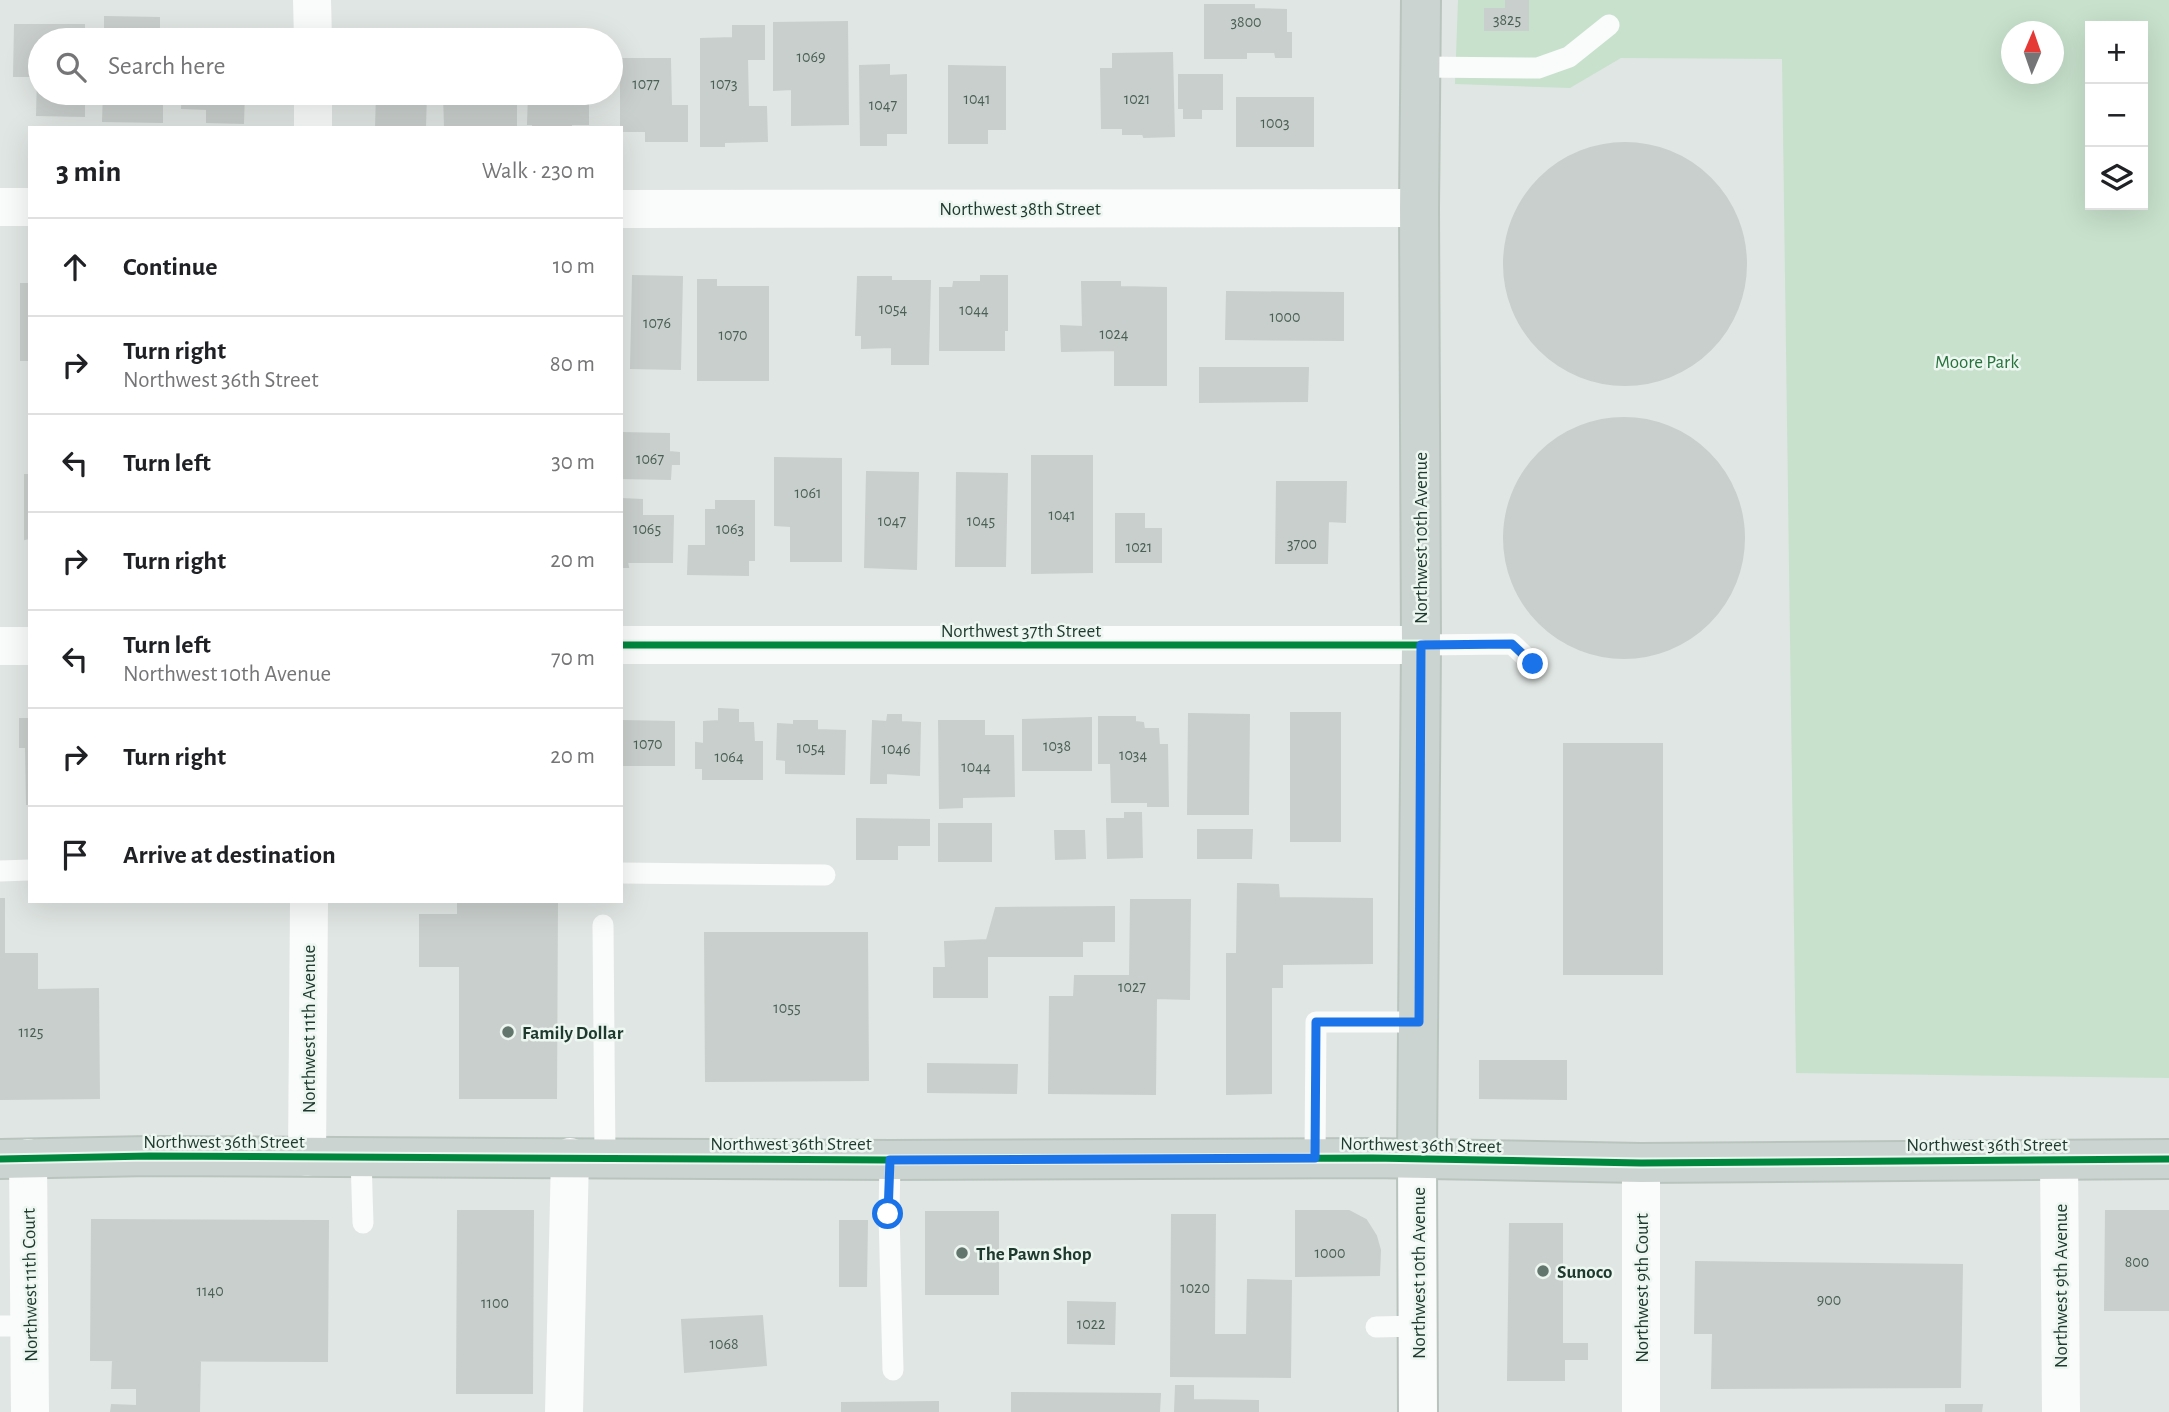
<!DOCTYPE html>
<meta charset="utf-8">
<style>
body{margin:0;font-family:"Alegreya Sans",sans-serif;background:#f2f2f2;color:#202124}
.controls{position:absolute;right:21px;top:21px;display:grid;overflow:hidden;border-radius:0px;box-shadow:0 7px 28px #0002}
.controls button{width:63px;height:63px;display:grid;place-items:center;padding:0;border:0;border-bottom:2px solid #e0e0e0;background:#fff;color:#202124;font:35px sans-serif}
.compass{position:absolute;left:2001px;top:21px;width:63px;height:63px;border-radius:50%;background:#fff;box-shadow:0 7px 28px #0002;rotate:2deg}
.stop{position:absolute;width:21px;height:21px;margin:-16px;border:5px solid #1a73e8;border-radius:50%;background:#fff}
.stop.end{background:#1a73e8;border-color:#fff;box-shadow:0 2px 7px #0008}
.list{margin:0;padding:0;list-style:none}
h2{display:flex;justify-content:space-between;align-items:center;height:91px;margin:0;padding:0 28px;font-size:30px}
h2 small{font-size:23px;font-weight:400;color:#757577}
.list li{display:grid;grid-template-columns:46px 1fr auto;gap:21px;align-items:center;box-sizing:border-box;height:98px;padding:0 28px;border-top:2px solid #e0e0e0}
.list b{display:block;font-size:26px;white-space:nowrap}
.list p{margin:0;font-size:23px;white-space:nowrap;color:#757577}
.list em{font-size:23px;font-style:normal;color:#757577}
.icon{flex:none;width:38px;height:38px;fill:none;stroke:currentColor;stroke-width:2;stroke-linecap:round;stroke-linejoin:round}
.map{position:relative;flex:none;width:2169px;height:1412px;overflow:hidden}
.search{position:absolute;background:#fff;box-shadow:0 7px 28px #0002;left:28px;top:28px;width:595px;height:77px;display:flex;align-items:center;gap:18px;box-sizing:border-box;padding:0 24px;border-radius:38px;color:#757577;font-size:26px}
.panel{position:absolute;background:#fff;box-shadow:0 7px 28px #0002;left:28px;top:126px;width:595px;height:777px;border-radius:0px}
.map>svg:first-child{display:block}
.park{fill:#c7e1cc;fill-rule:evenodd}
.building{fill:#c9cfcc;stroke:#c9cfcc;stroke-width:2}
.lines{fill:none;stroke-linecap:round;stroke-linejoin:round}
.secondary-casing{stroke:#b9c3be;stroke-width:42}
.primary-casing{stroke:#bac4bf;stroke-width:42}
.lane{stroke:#fafbfb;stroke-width:21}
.street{stroke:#fafbfb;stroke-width:38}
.secondary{stroke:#fafbfb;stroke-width:38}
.primary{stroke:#ccd4d1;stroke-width:38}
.cycleway-casing{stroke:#edf6f1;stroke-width:11}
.cycleway{stroke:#00873e;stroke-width:7}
.route{stroke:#1a73e8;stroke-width:9}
.poi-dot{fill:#62766e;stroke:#edf6f1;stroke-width:2.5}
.labels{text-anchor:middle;stroke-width:5;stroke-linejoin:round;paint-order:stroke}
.number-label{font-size:16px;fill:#4a6057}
.street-label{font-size:19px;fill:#1e3a2f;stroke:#edf6f1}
.park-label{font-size:19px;fill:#26723b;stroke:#edf6f1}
.poi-label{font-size:19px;font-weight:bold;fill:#1e3a2f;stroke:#edf6f1;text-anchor:start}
</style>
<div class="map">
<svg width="2169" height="1412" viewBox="0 0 2169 1412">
<rect width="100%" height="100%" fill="#e0e6e3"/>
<!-- park -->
<path class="park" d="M1458 0H2169V1078L1796 1073 1782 59 1621 58 1570 88 1455 84ZM2090 26H2143V205H2090ZM2011 32H2054V74H2011Z"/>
<!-- building -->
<path class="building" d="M1506 0H1528V30H1485V9H1506Z
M1205 5H1254V9L1286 10V33H1291V57H1276L1275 52H1246V58H1205Z
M105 17 159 18V40H105Z
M847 22 848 124 792 125V89L774 90V23Z
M15 25H84V40H40V93H84V116L37 115 38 76H14Z
M733 26H764V59H747L748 107H766L767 141 724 142V146H701V39L733 38Z
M377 34H426V40H377Z
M198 35 228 36 227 40H198Z
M1172 53 1174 136 1144 137 1143 134H1123V128H1102L1101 69H1113V54Z
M621 59H670L671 106H687V141H646V131H621Z
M889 65V76L906 75V133H886V145H861L860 66Z
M949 66 1005 67V129H987V143H949Z
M1179 75H1222V109H1201V118H1184V108H1179Z
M104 93H162V122L103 121Z
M183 93H244L243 123 207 122V109L182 108Z
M377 93H426L425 128H376Z
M444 93H516V128L445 127Z
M529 93H588V124H571V128H533V124H528Z
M1237 98H1313V146H1237Z
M1504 264a121 121 0 1 1 242 0a121 121 0 1 1-242 0Z
M633 276 682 277 680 369 631 368Z
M981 276H1007V330H1004V350H940V288H953L954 282H981Z
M858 277H891V281H930L928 364H892V347L862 348V335H856Z
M698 280H716V287H768V380H698Z
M1082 282H1120V287L1166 288V385H1115V350L1062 351 1061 326 1083 327Z
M21 284H30V360H21Z
M1227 292 1343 293V340L1226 339Z
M1200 368H1308L1307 401 1200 402Z
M1504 538a120 120 0 1 1 240 0a120 120 0 1 1-240 0Z
M621 433 669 434V452L679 453V464H671L670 479 621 478Z
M1032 456H1092V572L1032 573Z
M775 458 841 459V561H791V526L775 525Z
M867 472 918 473 916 569 865 567Z
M957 473 1007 474 1005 566H956Z
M25 475H30V547L29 538 25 539Z
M1277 482H1346L1345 522 1328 521 1327 563H1276Z
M621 499 642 500V516H673L672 562H627L628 567H621Z
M716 501H754V560H748V575L688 574 689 546H706V510H716Z
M1116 514H1144V529H1161V562H1116Z
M719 709 738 710V723H753L754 742H762V779H703V768H696V743L704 744V722L719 721Z
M1291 713H1340V841H1291Z
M1189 714 1249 715 1248 814H1188Z
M888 715H901V722L920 723 919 775 886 773V783H871L873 721 887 722Z
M1099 717H1135V722L1143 723 1144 729H1158L1159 745H1167L1168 806H1148V802H1112L1111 763H1099Z
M1091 718V770H1023V720Z
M20 719H30V804H27L26 747H20Z
M621 721 674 722V765H621Z
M794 721H817V730L845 731 844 774 786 773V760L777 759 778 724 794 725Z
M939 721H984V736H1013L1014 796 962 797V807L940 808Z
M1564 744H1662V974H1564Z
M1125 813H1141L1142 857 1108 858 1107 819H1125Z
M857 819 929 820V845H897V859H857Z
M939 824H991V861H939Z
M1198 830H1252L1251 858H1198Z
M1055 831H1084L1085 858 1056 859Z
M1238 884 1278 885 1279 898 1372 899V963L1282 964V987H1271V1093L1227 1094V954H1237Z
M0 899H4V954H37V990L98 989 99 1098 0 1099Z
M1131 900H1190L1189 999 1156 998 1155 1094 1049 1093 1050 997H1074L1075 976H1130Z
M458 901H557L556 1098H460V966H420V915H458Z
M1114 907V941H1082V956H987V997H934V968H946L945 942 987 940 996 908Z
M705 933H867L868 1080 706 1081Z
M1480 1061H1566V1099L1480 1098Z
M928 1064 1017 1065 1016 1093 928 1092Z
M458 1211H533L532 1393H457Z
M1296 1211H1349L1366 1220 1376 1236 1380 1250 1379 1275 1296 1276Z
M2106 1211H2169V1310H2105Z
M926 1212H998V1294H926Z
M1172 1215H1215L1214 1335H1247L1248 1280 1291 1281 1290 1377 1171 1376Z
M92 1220 328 1221 327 1361 91 1360Z
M840 1221H867L866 1286H840Z
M1510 1224H1562V1344H1587V1359H1564V1380H1508Z
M1696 1262 1962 1265 1960 1387 1712 1388 1713 1333H1695Z
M1068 1302 1115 1303 1114 1344 1068 1343Z
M762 1316 766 1365 685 1372 682 1320Z
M113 1360H200L199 1412H111L112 1405 137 1406V1388H112Z
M1176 1386H1193V1400L1258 1401V1412H1175Z
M1012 1393 1160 1394 1159 1412H1012Z
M938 1402V1412H842V1403Z
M1946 1405H1982L1981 1412H1946Z"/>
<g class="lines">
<!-- secondary casing -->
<g class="secondary-casing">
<path id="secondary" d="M1417 1159 1418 1412"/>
</g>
<!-- primary casing -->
<g class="primary-casing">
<path id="primary" d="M0 1159 149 1156 890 1160 1372 1158 1641 1163 2169 1159
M1417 1159 1421 645 1419 208 1421 0"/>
</g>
<!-- lane -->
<path class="lane" d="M1420 67 1538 68 1569 57 1609 25
M1421 645 1512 644 1533 664
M0 871 30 870
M621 873 825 875
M603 925 605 1157
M361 1158 363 1223
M1315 1158 1316 1022H1418
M890 1160 889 1214 893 1370
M0 1326H30
M1376 1327 1418 1326"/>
<!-- street -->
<path class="street" d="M312 0 313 40
M313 93V128
M0 207H30
M621 209 1419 208
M621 645H1421
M0 646H30
M307 1157 309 901
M28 1158 30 1412
M2059 1159 2061 1412
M1641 1163V1412
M564 1412 570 1157"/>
<!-- secondary -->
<use href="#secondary" class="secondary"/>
<!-- primary -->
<use href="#primary" class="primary"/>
<!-- cycleway casing -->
<g class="cycleway-casing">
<path id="cycleway" d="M621 645H1421
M0 1159 149 1156 890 1160 1372 1158 1641 1163 2169 1159"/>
</g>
<!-- cycleway -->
<use href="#cycleway" class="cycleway"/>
</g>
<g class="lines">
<!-- route -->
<path class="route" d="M888 1214 890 1160 1315 1158 1316 1022H1419L1421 645 1512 644 1533 664"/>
</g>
<!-- markers -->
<g class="poi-dot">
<circle cx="508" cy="1032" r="7"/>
<circle cx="962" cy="1253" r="7"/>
<circle cx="1543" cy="1271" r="7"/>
</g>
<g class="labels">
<!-- number labels -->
<g class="number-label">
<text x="1507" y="25">3825</text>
<text x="1246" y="27">3800</text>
<text x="811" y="62">1069</text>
<text x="646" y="89">1077</text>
<text x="724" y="89">1073</text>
<text x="977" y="104">1041</text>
<text x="1137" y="104">1021</text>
<text x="883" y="110">1047</text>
<text x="1275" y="128">1003</text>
<text x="893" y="314">1054</text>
<text x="974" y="315">1044</text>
<text x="1285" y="322">1000</text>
<text x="657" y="328">1076</text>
<text x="1114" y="339">1024</text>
<text x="733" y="340">1070</text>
<text x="650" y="464">1067</text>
<text x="808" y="498">1061</text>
<text x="1062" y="520">1041</text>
<text x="892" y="526">1047</text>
<text x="981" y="526">1045</text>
<text x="647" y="534">1065</text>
<text x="730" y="534">1063</text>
<text x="1302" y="549">3700</text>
<text x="1139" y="552">1021</text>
<text x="648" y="749">1070</text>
<text x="1057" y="751">1038</text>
<text x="811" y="753">1054</text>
<text x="896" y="754">1046</text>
<text x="1133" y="760">1034</text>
<text x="729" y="762">1064</text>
<text x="976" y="772">1044</text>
<text x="1132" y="992">1027</text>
<text x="787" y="1013">1055</text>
<text x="31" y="1037">1125</text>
<text x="1330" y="1258">1000</text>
<text x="2137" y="1267">800</text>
<text x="1195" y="1293">1020</text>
<text x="210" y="1296">1140</text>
<text x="1829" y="1305">900</text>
<text x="495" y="1308">1100</text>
<text x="1091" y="1329">1022</text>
<text x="724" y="1349">1068</text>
</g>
<!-- street labels -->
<g class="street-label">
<text x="1020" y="215">Northwest 38th Street</text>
<text transform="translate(1420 538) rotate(-90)" y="7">Northwest 10th Avenue</text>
<text x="1021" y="637">Northwest 37th Street</text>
<text transform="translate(308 1029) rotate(-90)" y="7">Northwest 11th Avenue</text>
<text x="224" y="1148">Northwest 36th Street</text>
<text x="791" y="1150">Northwest 36th Street</text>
<text transform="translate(1421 1144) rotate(1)" y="7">Northwest 36th Street</text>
<text x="1987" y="1151">Northwest 36th Street</text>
<text transform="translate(1418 1273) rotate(-90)" y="7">Northwest 10th Avenue</text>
<text transform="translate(29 1285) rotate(-91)" y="7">Northwest 11th Court</text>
<text transform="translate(2060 1286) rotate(-90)" y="7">Northwest 9th Avenue</text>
<text transform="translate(1641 1288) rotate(-90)" y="7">Northwest 9th Court</text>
</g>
<!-- park labels -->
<g class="park-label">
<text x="1977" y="368">Moore Park</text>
</g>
<!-- poi labels -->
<g class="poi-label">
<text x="522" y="1039">Family Dollar</text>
<text x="976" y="1260">The Pawn Shop</text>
<text x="1557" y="1278">Sunoco</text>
</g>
</g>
</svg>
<div class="controls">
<button>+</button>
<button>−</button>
<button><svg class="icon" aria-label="layers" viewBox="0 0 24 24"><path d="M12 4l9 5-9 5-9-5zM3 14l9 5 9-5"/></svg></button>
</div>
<svg class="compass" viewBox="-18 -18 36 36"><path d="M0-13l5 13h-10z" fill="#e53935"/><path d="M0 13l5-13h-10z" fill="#757577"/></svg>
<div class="stop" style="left:888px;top:1214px"></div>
<div class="stop end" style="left:1533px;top:664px"></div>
<div class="search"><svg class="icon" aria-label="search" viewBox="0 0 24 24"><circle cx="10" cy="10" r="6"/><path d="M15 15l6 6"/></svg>Search here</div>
<section class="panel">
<h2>3 min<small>Walk · 230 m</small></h2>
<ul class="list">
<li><svg class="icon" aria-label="ahead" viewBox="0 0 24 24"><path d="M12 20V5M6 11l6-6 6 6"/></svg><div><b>Continue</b></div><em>10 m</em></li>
<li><svg class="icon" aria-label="right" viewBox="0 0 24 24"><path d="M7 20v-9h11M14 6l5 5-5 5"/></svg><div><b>Turn right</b><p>Northwest 36th Street</p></div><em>80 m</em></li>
<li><svg class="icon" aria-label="left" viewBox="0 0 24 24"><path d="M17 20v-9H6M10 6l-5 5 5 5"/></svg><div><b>Turn left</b></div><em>30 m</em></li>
<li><svg class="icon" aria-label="right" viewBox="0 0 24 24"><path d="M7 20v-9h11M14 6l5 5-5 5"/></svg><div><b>Turn right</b></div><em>20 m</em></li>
<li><svg class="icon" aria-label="left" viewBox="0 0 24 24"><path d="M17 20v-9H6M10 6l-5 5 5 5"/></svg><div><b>Turn left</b><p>Northwest 10th Avenue</p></div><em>70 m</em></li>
<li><svg class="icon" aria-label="right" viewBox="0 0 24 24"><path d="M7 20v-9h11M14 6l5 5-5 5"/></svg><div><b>Turn right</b></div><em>20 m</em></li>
<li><svg class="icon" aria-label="arrive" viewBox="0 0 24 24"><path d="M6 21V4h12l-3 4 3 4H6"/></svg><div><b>Arrive at destination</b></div></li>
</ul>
</section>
</div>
